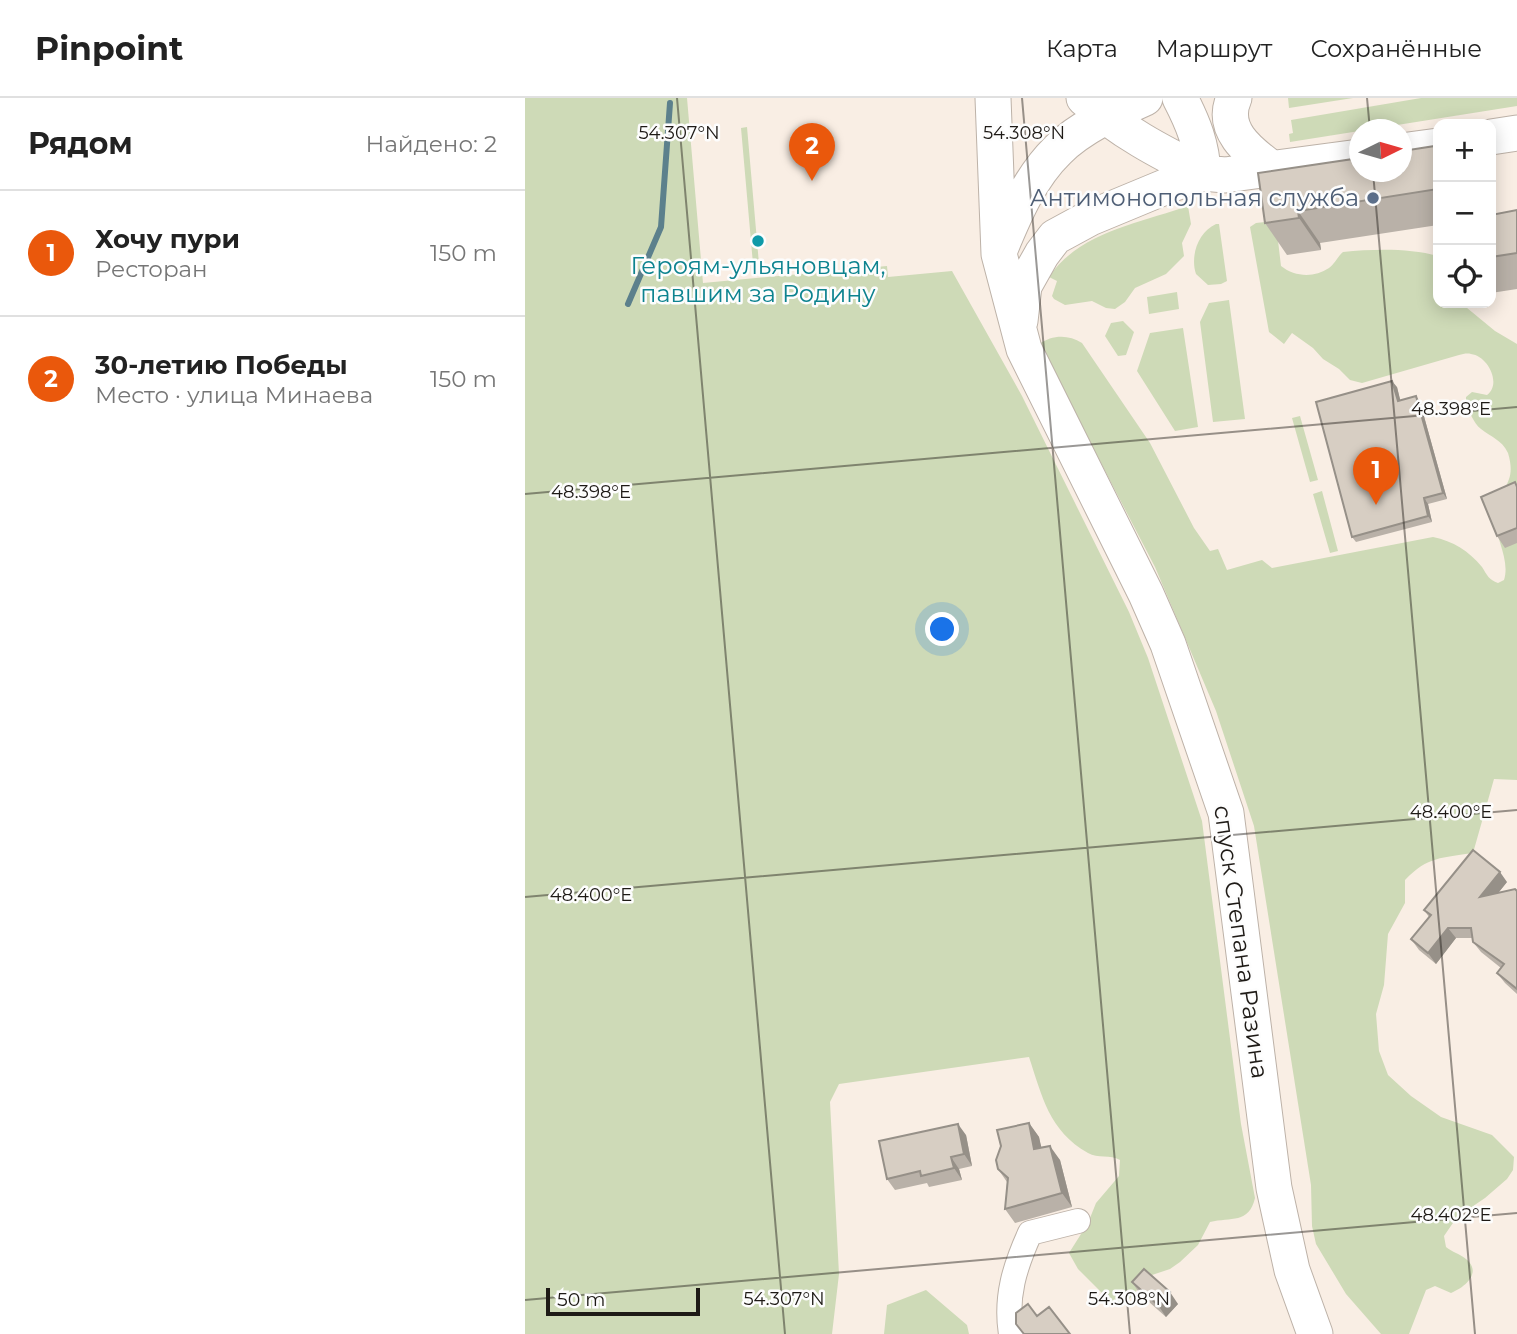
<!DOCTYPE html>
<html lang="ru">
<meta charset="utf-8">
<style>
body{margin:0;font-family:Montserrat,sans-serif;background:#f2f2f2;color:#222}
.controls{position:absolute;right:21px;top:21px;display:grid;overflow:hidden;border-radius:14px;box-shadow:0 4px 18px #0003}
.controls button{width:63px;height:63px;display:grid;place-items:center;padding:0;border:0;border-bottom:2px solid #e0e0e0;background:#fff;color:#222;font:35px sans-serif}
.compass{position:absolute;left:824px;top:21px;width:63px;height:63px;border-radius:50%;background:#fff;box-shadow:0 4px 18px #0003;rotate:85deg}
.scale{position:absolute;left:21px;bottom:18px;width:154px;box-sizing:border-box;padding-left:7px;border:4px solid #1e1a16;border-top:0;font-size:19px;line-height:24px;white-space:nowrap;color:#1e1a16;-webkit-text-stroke:5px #fdfdfd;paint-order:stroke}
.you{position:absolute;left:418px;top:532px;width:24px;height:24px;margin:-18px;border:5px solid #fff;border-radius:50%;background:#1a73e8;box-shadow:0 0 0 10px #1a73e833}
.badge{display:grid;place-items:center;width:46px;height:46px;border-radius:50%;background:#ea580c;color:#fff;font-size:23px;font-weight:700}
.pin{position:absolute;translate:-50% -58px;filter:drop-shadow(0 2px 4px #0008)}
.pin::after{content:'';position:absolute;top:37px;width:24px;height:21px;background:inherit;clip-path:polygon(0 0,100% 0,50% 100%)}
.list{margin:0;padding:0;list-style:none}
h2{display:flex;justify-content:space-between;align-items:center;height:91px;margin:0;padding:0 28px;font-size:30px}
h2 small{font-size:23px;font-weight:400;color:#767676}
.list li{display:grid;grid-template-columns:46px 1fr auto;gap:21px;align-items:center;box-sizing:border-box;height:126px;padding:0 28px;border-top:2px solid #e0e0e0}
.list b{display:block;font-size:26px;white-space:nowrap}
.list p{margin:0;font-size:23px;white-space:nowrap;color:#767676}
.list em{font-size:23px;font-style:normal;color:#767676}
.icon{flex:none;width:38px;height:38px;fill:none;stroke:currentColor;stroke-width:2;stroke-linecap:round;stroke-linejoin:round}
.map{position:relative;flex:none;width:992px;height:1236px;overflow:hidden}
header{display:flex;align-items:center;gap:42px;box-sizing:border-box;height:98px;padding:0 35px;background:#fff;border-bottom:2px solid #e0e0e0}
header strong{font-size:33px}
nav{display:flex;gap:38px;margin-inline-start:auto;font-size:24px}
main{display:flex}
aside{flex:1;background:#fff}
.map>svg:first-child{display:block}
.green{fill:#cedab7}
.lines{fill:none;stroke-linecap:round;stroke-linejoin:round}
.stream{stroke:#5c808c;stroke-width:6}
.minor-casing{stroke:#bdb2a8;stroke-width:26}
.secondary-casing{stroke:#bdb2a8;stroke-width:37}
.minor{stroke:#fff;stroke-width:24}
.secondary{stroke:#fff;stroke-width:35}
.wall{fill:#b9b1a8}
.shaded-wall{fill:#969088}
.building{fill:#d7cec3;stroke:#969088;stroke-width:2}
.ticks{fill:none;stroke:#1e1a16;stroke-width:2;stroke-opacity:0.45}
.service-dot{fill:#5c6f8a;stroke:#fdfdfd;stroke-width:2.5}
.culture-dot{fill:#0f9aa8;stroke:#fdfdfd;stroke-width:2.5}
.labels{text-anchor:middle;stroke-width:5;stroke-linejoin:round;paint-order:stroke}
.service-label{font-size:24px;fill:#4e5e75;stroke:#fdfdfd;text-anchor:end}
.culture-label{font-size:24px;fill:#0d838f;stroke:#fdfdfd}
.street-label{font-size:24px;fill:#1e1a16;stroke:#fdfdfd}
.ticks-label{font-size:18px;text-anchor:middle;fill:#1e1a16;stroke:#fdfdfd;stroke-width:5;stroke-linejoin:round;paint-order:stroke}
</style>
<header>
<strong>Pinpoint</strong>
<nav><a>Карта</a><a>Маршрут</a><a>Сохранённые</a></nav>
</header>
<main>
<aside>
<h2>Рядом<small>Найдено: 2</small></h2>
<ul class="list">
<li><span class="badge">1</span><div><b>Хочу пури</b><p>Ресторан</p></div><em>150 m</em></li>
<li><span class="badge">2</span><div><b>30-летию Победы</b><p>Место · улица Минаева</p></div><em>150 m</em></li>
</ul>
</aside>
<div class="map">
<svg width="992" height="1236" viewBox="0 0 992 1236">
<rect width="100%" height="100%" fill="#f9eee4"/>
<!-- green -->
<path class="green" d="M0 0H162L178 185 362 168 363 179 427 173 497 298 604 514 623 560 677 723 716 1026 730 1100C724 1126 706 1119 685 1124L673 1147 655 1164 645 1171 624 1178 600 1206 587 1205 553 1171 544 1155 563 1125 571 1105 594 1078 595 1062C585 1056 573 1061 563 1055 524 1033 517 998 504 959L314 986 305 1004 314 1176 307 1236H0Z
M763 0H828L764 10Z
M896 0H992V8L765 44 764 36 768 35 766 22Z
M222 29 234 166H228L216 30Z
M663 108 666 126 657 145 659 158 641 176 610 190 600 204 590 211 581 210 567 203 540 207 529 201 527 198 532 183 524 179C554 134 615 125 663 108Z
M740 124 752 134 756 168C770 179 789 180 804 170 809 167 813 158 818 154 849 151 884 150 913 158V205H936L970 233 992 246V682L969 681 948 755C917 760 903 758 880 782V805L863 836 859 887 851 916 854 953 863 977 886 998 916 1019 967 1037 989 1059 988 1072 982 1081 960 1100 932 1119 919 1138 921 1149C927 1154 935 1156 941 1161 958 1175 939 1190 926 1195L910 1188 901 1192 884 1236H856L821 1196 791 1146 787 1128 786 1087 729 728 691 613 630 469 514 246C527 237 543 236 557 245L625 345 669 430 685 453 693 451 702 472 737 462 747 470 908 439C928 443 944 453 957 469 962 477 964 482 973 485L979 482C986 459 967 437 971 414 976 387 992 385 983 355 976 341 967 340 956 331 948 325 943 311 941 302V299L947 294 962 297C977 286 963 258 946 256 942 255 938 256 934 257L837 285 825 282 814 271 798 261 788 250 767 235 759 246 744 234 725 129 731 125Z
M691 126H694L702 183 696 186 683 187 671 176C665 158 673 134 691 126Z
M652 194 654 211 624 216 622 199Z
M704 202 720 321 688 324 675 224 684 205Z
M598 223 609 234 601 257 593 258 580 238 586 225Z
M658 230 673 329 650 333 612 273 625 235Z
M775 318 793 382 785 384 767 320Z
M797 393 813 453 805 455 788 396Z
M401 1192 442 1227 444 1236H359L362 1207Z"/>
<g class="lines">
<!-- stream -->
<path class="stream" d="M103 206 136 129 145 5"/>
<!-- minor casing -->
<g class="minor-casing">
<path id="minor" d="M486 1236C480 1199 490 1168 505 1135L553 1123"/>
</g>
<!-- secondary casing -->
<g class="secondary-casing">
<path id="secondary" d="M468 0 474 156 499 251 621 496 643 546 701 715 749 1090 767 1172 790 1236
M559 0C595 33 635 54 678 75
M655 0C668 25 677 47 678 75
M709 0C695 31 723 53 746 70
M966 39 992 35
M876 53 913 48
M476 149C490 115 506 78 533 52 554 30 593 12 620 0
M495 223 499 188 517 156 530 139 565 120 647 86 678 75 700 77 834 59"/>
</g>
<!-- minor -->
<use href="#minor" class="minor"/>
<!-- secondary -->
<use href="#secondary" class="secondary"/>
</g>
<!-- wall -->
<path class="wall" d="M910 48 913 52V127L795 145 796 152 762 157 740 125Z
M992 112V191L966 195V117Z
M872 289 875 302 895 304 922 401 903 406 907 424 831 444 827 439Z
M990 384 992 387V445L980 450 972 438Z
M982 784 973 795 992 793V896L980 885 972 875 976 870 956 854 948 844V840H931L911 866 894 852 886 841 904 819 899 812Z
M504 1025 514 1039 516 1050 535 1062 547 1109 490 1125 480 1111 482 1084 473 1071Z
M441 1037 447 1068 434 1071 437 1082 404 1089 402 1085 370 1092 362 1081Z
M607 1184 653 1206 641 1219 615 1196Z"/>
<!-- shaded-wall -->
<path class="shaded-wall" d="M773 113 795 145 796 152 774 120Z
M867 283 872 289 877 309 873 303Z
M891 298 895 304 922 401 918 395Z
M899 400 903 406 907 424 903 418Z
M975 774 982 784 962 809 955 799Z
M923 830 931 840 911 866 903 855Z
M504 1025 514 1039 520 1065 509 1051Z
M433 1026 441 1037 447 1068 439 1056Z
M525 1048 535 1062 547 1109 537 1095Z
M426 1059 434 1071 437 1082 429 1070Z
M645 1194 653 1206 641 1219 633 1207Z"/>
<!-- building -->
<path class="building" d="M910 48 913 66V91L773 113 774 120 740 125 733 75 835 60V74H877V53Z
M992 112V155L966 159V117Z
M867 283 873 303 891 298 918 395 899 400 903 418 827 439 791 304Z
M990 384 992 389V430L972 438 956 399Z
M948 752 975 774 955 799 990 791 992 793V891L972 875 979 866 948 844 946 830H923L903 855 886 841 906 817 899 812Z
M504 1025 509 1051 525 1048 537 1095 480 1111 483 1080 473 1071 471 1062 476 1048 472 1032Z
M433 1026 439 1056 426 1059 429 1070 396 1078 395 1073 362 1081 354 1043Z
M619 1171 645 1194 633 1207 607 1184Z
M503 1206 512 1218 524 1209 545 1236H499L491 1226V1215Z"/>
<!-- ticks -->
<path class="ticks" d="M152 0 260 1236M497 0 605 1236M842 0 845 32M848 74 950 1236M0 396 992 309M0 799 992 712M0 1202 992 1115"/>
<!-- markers -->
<circle class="service-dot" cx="848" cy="100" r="7"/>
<circle class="culture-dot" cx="233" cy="143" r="7"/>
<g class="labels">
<!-- service labels -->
<g class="service-label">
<text x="834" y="108">Антимонопольная служба</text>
</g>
<!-- culture labels -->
<g class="culture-label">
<text x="233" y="176">Героям-ульяновцам,<tspan x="233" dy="28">павшим за Родину</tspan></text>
</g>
<!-- street labels -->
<g class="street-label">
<text transform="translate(716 844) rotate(82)" y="8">спуск Степана Разина</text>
</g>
</g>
<g class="ticks-label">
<text x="154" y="41">54.307°N</text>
<text x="499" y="41">54.308°N</text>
<text x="926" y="317">48.398°E</text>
<text x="66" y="400">48.398°E</text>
<text x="926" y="720">48.400°E</text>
<text x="66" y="803">48.400°E</text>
<text x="926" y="1123">48.402°E</text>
<text x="259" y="1207">54.307°N</text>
<text x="604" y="1207">54.308°N</text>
</g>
</svg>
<div class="controls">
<button>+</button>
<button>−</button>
<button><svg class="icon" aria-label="locate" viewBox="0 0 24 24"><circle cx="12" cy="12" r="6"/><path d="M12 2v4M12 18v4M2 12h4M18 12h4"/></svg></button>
</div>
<svg class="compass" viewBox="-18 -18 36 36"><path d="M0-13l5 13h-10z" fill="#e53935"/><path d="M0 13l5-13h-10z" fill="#767676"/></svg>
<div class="scale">50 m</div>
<div class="you"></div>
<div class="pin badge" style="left:851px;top:407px">1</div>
<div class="pin badge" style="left:287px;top:83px">2</div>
</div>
</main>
